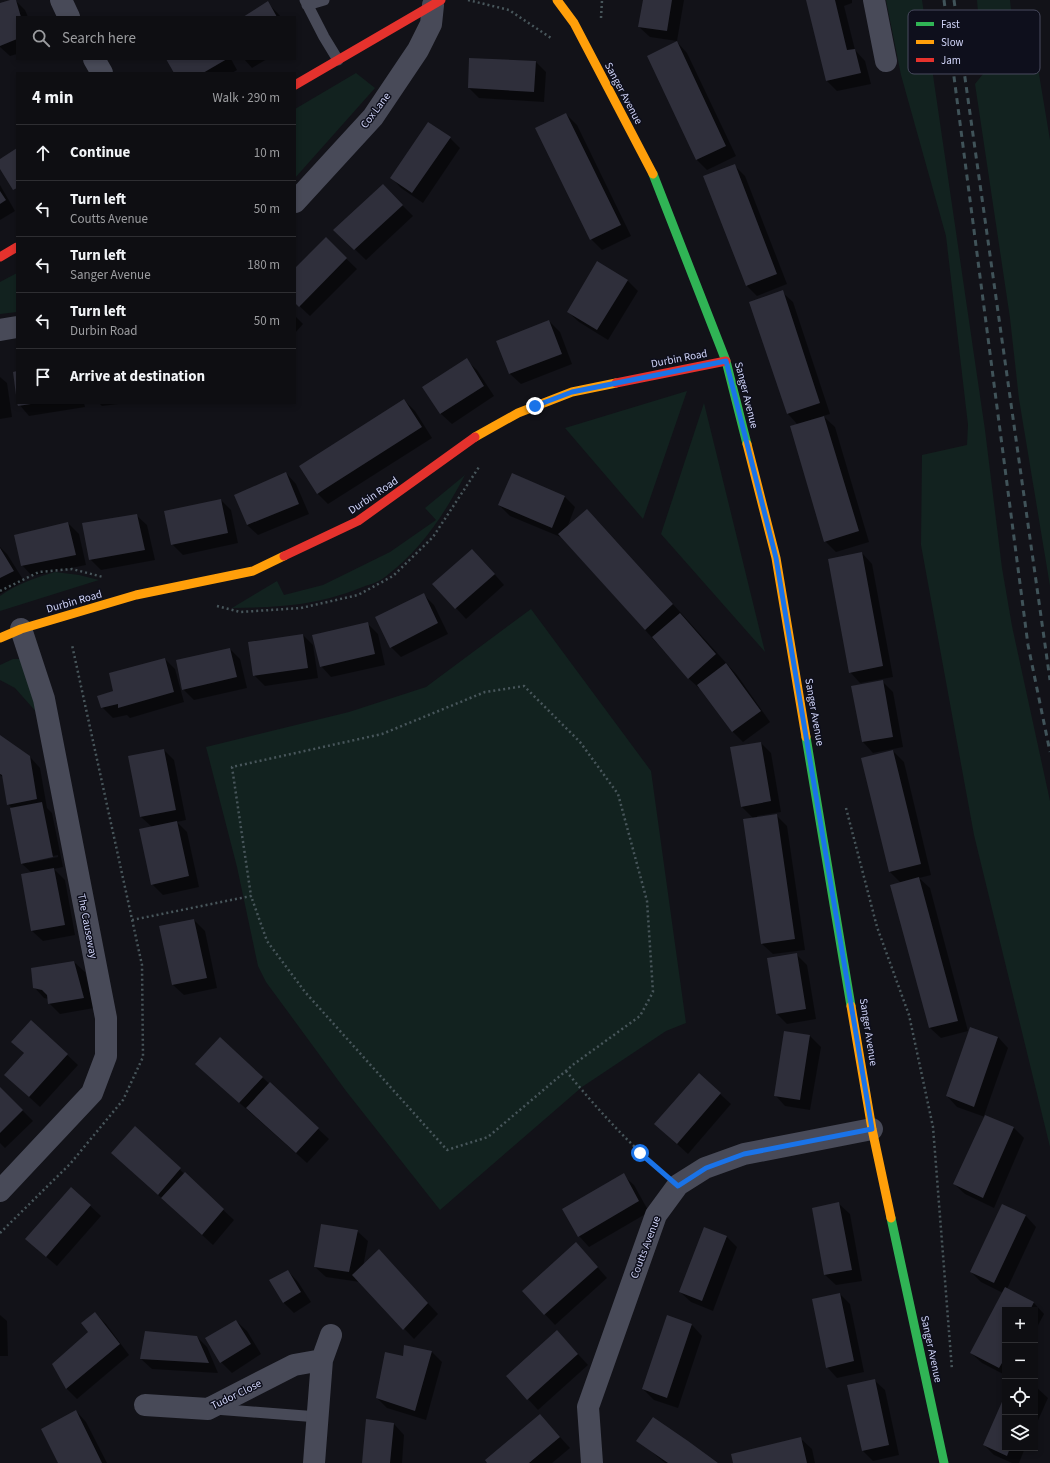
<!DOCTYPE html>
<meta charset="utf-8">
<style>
body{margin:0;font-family:"Source Sans 3",sans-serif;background:#17171b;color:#f1f3f6}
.controls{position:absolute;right:12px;bottom:12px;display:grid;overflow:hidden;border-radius:0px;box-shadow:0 2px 6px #0003}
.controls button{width:36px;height:36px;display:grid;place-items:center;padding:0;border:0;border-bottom:1px solid #2e2e32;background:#0e0e12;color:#f1f3f6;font:20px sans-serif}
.stop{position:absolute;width:12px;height:12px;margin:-9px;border:3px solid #1a73e8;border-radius:50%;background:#fff}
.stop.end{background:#1a73e8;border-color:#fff;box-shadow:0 1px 4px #0008}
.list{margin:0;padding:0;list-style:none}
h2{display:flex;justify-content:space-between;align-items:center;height:52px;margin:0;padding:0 16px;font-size:17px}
h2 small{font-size:13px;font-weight:400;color:#9b9c9f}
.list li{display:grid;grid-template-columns:26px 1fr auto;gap:12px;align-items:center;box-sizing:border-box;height:56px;padding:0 16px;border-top:1px solid #2e2e32}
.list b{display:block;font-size:15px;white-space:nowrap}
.list p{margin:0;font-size:13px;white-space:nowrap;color:#9b9c9f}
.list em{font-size:13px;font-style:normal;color:#9b9c9f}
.icon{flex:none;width:22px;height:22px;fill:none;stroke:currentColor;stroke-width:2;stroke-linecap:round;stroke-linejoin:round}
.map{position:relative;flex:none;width:1050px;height:1463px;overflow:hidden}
.search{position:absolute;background:#0e0e12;box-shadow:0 2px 6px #0003;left:16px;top:16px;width:280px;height:44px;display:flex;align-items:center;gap:10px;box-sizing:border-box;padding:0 14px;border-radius:0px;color:#9b9c9f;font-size:15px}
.panel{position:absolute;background:#0e0e12;box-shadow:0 2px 6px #0003;left:16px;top:72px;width:280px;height:332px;border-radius:0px}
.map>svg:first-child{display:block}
.green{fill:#12221f}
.shadow{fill:#0007;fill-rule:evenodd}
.building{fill:#2f2f3b}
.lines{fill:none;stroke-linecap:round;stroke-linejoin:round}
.path{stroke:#48565b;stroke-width:2.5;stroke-dasharray:2 3;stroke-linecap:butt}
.lane{stroke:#484a58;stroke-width:11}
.street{stroke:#484a58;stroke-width:22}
.fast{stroke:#30b455;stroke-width:9}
.slow{stroke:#ff9f0a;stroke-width:9}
.jam{stroke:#e5322d;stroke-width:9}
.rail{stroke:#405359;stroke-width:3;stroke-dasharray:6 5;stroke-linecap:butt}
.route{stroke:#1a73e8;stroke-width:5}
.labels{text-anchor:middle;stroke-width:3;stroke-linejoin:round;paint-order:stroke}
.street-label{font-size:11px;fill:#d0d4f8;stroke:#0e0f1c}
.key{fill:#0e0f1c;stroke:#484a5e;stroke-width:1}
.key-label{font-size:11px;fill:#d0d4f8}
</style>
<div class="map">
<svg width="1050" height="1463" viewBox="0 0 1050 1463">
<rect width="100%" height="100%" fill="#121218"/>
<!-- green -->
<path class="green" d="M886 0H922L985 430 1002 568 1012 626 1050 801V1147L974 835 921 545 922 455 967 445 968 425 946 236 901 75Z
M977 0H1010L1014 39 1034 44 1050 140V586L1019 399 1010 318 975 84 983 74Z
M356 73 375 88 295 178V109Z
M17 273V312L0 314V282Z
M687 391 643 519 565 428Z
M704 403 765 652 661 534Z
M465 475C443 516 422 549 385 577 378 583 367 585 360 588 314 606 280 607 232 608L277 581 284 595 323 585 390 552 436 520 425 508Z
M55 572 79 575 99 580 0 611V596C17 584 35 578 55 572Z
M531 609 651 771 686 1023 666 1031 582 1087 440 1210 346 1091 266 982 258 966 237 867 206 747 349 712 426 687Z
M13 659H21L39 715 15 688 0 680V665Z"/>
<!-- shadow -->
<path class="shadow" d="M15 0 25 10 28 17H17V54L10 56 0 47V4Z
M644 0H684L677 41 650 37 639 27Z
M807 0H852V3L844 6 855 50 865 61 871 84 837 91 827 81Z
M268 3 281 17H244Z
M677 42 687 53 736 156 707 170 696 159Z
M167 59H231L237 70 232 73H175Z
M244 59H267L252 68Z
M536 62 546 72 544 102 479 98 469 88Z
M566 114 577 125 631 236 602 250 591 239 537 129Z
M450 138 460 148 423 203 401 188 391 177Z
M734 165 745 176 787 284 757 296 747 286Z
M0 185 15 211 0 220Z
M393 196 413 216 366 260 335 230Z
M326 239 357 269 310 316 295 302V270Z
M627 280 638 291 608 340 579 322 568 312Z
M782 292 793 302 830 414 823 416 835 427 869 542 836 552 825 541 798 425 788 414Z
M295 316 303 324 295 333Z
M549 321 560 332 572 364 521 384 510 374 498 342Z
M466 360 477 370 494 396 452 424 441 414 424 388Z
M0 377 7 383 12 417 0 419Z
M404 400 415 411 432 438 328 504 318 494Z
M18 403H84L85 407 29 416Z
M99 403H126L102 406Z
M286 473 296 484 309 514 258 535 247 525Z
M513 474 565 497 575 507 567 528 597 520 737 675 770 722 743 742 732 731 700 687 699 688 688 678 563 538 510 516 499 505Z
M221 500 231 510 238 543 183 555 172 544Z
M136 515 147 525 155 560 101 570 90 559Z
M68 523 79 534 86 565 32 576 22 565Z
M0 547 7 554 24 581 0 594Z
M862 553 872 564 893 677 860 683 850 672Z
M483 561 504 585 466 619 434 584Z
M423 594 434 605 448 634 401 657 391 647Z
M367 623 378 634 385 665 331 677 321 666Z
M303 635 313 645 318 678 265 686 254 675Z
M230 649 240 659 247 688 194 700 183 689Z
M165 659 175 669 184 702 130 718 127 715 113 718 102 707 114 692Z
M882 681 893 692 903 747 873 753 863 742 853 687Z
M0 737 30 757 40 768 47 808 52 813 63 867 54 869 65 880 75 935 43 941 32 931 22 875 32 873 21 863 13 809 8 804 4 778 0 775ZM58 855V857L28 863V861Z
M761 743 771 753 781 812 757 816V818L776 815 787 826 805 950 773 954 762 944 754 819 742 807Z
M164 750 174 760 186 820 177 822 187 832 199 887 163 895 152 884V827L141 817Z
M893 751 904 762 931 875 919 878 930 888 968 1031 941 1038 930 1028 892 885 901 883 890 872 863 759Z
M194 920 205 931 217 988 184 995 173 985 161 927Z
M796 954 807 965 816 1019 787 1024 777 1014Z
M74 962 85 972 94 1008 60 1014 49 1003V999L44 998 34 987Z
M31 1021 78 1065 40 1107 16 1085 25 1054 13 1042Z
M785 1032 810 1036 821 1047 810 1110 785 1106 775 1095Z
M998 1037 1008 1048 984 1116 1014 1128 1024 1138 994 1208 965 1194 954 1184 985 1117 957 1107 947 1096Z
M220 1038 329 1139 307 1163 207 1074Z
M699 1075 731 1104 688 1154 666 1134Z
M0 1088 33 1121 5 1148 0 1143Z
M135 1128 234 1220 213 1245 112 1153Z
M623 1175 634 1185 649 1212 589 1247 579 1236Z
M72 1189 101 1216 57 1266 37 1249Z
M839 1204 850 1214 862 1281 836 1285 825 1275 813 1209Z
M1002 1205 1026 1216 1036 1227 1007 1289 1034 1303 1044 1314 1035 1331V1310H1005V1375L982 1363 971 1353 1003 1293 981 1282 971 1272Z
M705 1228 727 1237 737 1247 713 1311 691 1302 680 1292Z
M357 1231 368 1241 363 1267 389 1261 438 1314 414 1339 360 1282 326 1277 315 1267Z
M586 1254 607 1278 555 1325 523 1291Z
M288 1271 298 1282 311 1302 294 1313 284 1303 270 1280Z
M840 1294 850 1304 864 1372 837 1378 827 1367Z
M95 1313 106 1324 129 1355 77 1399 66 1388 90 1332Z
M0 1315 7 1321 8 1356H0Z
M668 1317 692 1325 702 1336 678 1408 654 1400 643 1389Z
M236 1321 247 1331 261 1354 232 1373 221 1362Z
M557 1331 588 1365 538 1410 528 1399Z
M197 1337 207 1347 218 1373 152 1369 141 1359Z
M405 1346 432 1352 442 1362 426 1420 387 1408 377 1398 404 1358Z
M874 1380 885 1390 899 1455 873 1461 863 1451Z
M1035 1386 1048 1398 1035 1427Z
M1005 1398V1448H1025L1019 1463H1012L994 1455 984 1445Z
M76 1411 86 1422 107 1463H59Z
M540 1415 570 1448 552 1463H489Z
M394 1424 404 1435 402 1463H363Z
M801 1439 812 1449 815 1463H734Z
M638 1440 716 1463H665Z"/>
<!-- building -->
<path class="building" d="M10 0H16L21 17H17V39L0 46V3Z
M643 0H672L667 31 638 27Z
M806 0H835L847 50 855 49 861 73 826 81Z
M268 1 277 17H243Z
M677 41 726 146 696 160 647 56Z
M469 58 536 61 534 92 468 88Z
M166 59H227L203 73H174Z
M566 113 621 225 590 240 535 128Z
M428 122 451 137 412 193 390 178Z
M17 148V188L13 190 0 169V159Z
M735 164 777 274 746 286 703 176Z
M383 184 403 205 354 250 333 230Z
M0 191 6 200 0 204Z
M326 237 347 258 299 307 295 303V268Z
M597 261 628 280 597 330 567 312Z
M783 290 820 403 787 414 749 302Z
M549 320 562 354 509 374 496 341Z
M467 358 484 386 440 414 422 387Z
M17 371V395H16L13 372Z
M404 399 422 427 317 494 299 466Z
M17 403H31V404L18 406Z
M824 416 859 531 824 542 790 426Z
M286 472 299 504 247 525 234 495Z
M512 473 565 496 552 528 498 505Z
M221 499 228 533 171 545 164 511Z
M587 509 673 604 645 630 558 534Z
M137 514 145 550 89 560 82 523Z
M68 522 76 555 21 566 14 535Z
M0 548 14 571 0 578Z
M472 549 495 574 455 609 432 584Z
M862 552 883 666 849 673 828 559Z
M424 593 438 623 390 648 375 617Z
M680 613 716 654 688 679 652 637Z
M368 622 375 654 320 667 312 635Z
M303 634 308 668 253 676 248 642Z
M230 648 237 677 182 690 176 660Z
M165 658 174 692 118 708V704L101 708 97 696 113 691 109 673Z
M726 663 761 711 732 732 697 685Z
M883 680 893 737 862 742 851 686Z
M0 735 30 756 37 799 7 805 2 775 0 774Z
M761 742 771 801 741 807 730 747Z
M164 749 176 810 140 817 128 756Z
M893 750 921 864 889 872 861 758Z
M42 802 53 857 21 864 10 808Z
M777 814 795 939 761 944 743 819Z
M177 821 189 876 151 885 139 829Z
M54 868 65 925 31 931 21 874Z
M919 877 958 1021 929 1028 890 885Z
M194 919 207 978 172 985 159 926Z
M797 953 806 1009 776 1014 767 958Z
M74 961 84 998 48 1004 47 995 42 990 33 988 31 968Z
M31 1020 68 1054 29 1097 4 1075 24 1053 11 1042Z
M970 1027 998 1037 974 1107 946 1096Z
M784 1031 810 1035 800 1100 774 1096Z
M220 1037 263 1077 239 1103 195 1064Z
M699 1073 721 1093 677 1144 654 1124Z
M270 1082 319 1128 296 1153 246 1108Z
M0 1087 23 1110 0 1133Z
M985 1115 1014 1127 983 1198 953 1184Z
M135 1126 181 1168 158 1195 111 1153Z
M185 1172 224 1209 202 1235 161 1198Z
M624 1173 639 1201 578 1237 562 1209Z
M71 1187 91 1205 46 1257 25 1239Z
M839 1202 852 1270 824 1275 812 1208Z
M1002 1204 1026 1215 994 1283 970 1272Z
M321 1224 358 1230 349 1272 314 1267Z
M704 1227 727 1236 702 1301 679 1292Z
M576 1242 598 1267 544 1315 522 1291Z
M379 1249 428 1303 403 1330 352 1275Z
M288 1270 301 1292 283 1303 269 1280Z
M1005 1287 1034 1302 1030 1310H1005V1358L999 1368 970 1353Z
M840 1293 854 1361 826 1368 812 1299Z
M95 1312 120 1344 66 1389 52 1364 88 1332 81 1323Z
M667 1315 692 1324 667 1398 642 1389Z
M236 1320 251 1344 220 1363 205 1338Z
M557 1330 578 1354 527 1400 506 1376Z
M145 1331 197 1336 209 1363 140 1359Z
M404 1345 432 1351 415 1411 376 1398 385 1352 403 1356Z
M875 1379 889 1445 862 1451 847 1385Z
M1005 1395V1448H1010L1007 1456 983 1445Z
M76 1410 102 1463H58L41 1429Z
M540 1414 560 1437 529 1463H487L485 1460Z
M653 1417 688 1441 718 1463H668L636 1441Z
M366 1419 394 1423 390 1463H362Z
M801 1437 807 1463H733L731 1454Z"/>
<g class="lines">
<!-- path -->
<path class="path" d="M468 0 509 10 551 38
M601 18 602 0
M0 591 39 572 72 569 103 577
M217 606 240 612 301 608 358 595 393 576 433 537 479 467
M846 808 877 927 909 1015 933 1127 952 1370
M132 920 251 896 232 767 382 734 485 692 524 686 580 742 618 794 647 901 653 992 640 1016 574 1064 488 1137 447 1150 305 992 267 941 251 896
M566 1071C595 1106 624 1139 658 1168
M0 1233 70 1164 123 1100 143 1057 142 965 72 645"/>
<!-- lane -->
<path class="lane" d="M305 0 324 37 338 60
M307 5 324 0
M215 1409 318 1417"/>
<!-- street -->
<path class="street" d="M61 0 69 17
M874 0 886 61
M94 59 102 73
M295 202 373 117 418 50 431 24 433 5
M0 330 17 327
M0 1191 92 1093 106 1056V1018L44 699 21 629
M145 1405 208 1409 294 1365 322 1360
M314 1463 322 1360 331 1335
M592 1463 588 1407 656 1215 678 1185 705 1168 744 1154 872 1129"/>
<!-- fast -->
<path class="fast" d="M653 174 726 361 747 444
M806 737 851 1006
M891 1218 944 1463"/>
<!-- slow -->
<path class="slow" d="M557 0 574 23 653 174
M475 437 518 413 572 392 616 383
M747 444 776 558 806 737
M0 638 21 629 136 595 253 571 284 556
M851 1006 872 1129 891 1218"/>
<!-- jam -->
<path class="jam" d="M295 85 441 0
M0 257 17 247
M616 383 726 361
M284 556 358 521 475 437"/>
<!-- rail -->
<path class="rail" d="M944 0 1028 645 1050 752
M954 0 1050 680"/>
</g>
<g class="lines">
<!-- route -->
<path class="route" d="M535 406 572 392 726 361 776 558 872 1129 744 1154 706 1168 678 1186 640 1153"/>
</g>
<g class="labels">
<!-- street labels -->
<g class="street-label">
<text transform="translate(624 93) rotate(62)" y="4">Sanger Avenue</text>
<text transform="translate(375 110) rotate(-53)" y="4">Cox Lane</text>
<text transform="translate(679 358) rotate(-11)" y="4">Durbin Road</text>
<text transform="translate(747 395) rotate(76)" y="4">Sanger Avenue</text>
<text transform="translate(373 495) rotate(-34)" y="4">Durbin Road</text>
<text transform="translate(74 601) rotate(-16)" y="4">Durbin Road</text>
<text transform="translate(815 712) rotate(80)" y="4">Sanger Avenue</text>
<text transform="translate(88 926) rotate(79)" y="4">The Causeway</text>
<text transform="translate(869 1032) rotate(81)" y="4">Sanger Avenue</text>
<text transform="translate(645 1247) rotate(-69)" y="4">Coutts Avenue</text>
<text transform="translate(932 1349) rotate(78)" y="4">Sanger Avenue</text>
<text transform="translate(236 1394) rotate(-26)" y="4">Tudor Close</text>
</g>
</g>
<!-- legend -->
<rect x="908" y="10" width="132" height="64" rx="6" class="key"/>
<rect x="916" y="22" width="18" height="4" fill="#30b455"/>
<rect x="916" y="40" width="18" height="4" fill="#ff9f0a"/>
<rect x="916" y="58" width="18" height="4" fill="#e5322d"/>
<g class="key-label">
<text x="941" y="28">Fast</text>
<text x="941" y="46">Slow</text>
<text x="941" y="64">Jam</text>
</g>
</svg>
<div class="controls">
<button>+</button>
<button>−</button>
<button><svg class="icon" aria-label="locate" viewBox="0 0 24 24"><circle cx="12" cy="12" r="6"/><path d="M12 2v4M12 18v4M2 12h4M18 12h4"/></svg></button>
<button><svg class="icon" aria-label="layers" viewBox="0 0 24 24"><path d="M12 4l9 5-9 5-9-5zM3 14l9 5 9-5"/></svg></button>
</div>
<div class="stop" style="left:640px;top:1153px"></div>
<div class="stop end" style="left:535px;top:406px"></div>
<div class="search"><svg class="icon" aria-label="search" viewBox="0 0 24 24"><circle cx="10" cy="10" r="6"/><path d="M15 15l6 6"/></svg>Search here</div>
<section class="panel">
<h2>4 min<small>Walk · 290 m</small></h2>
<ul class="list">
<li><svg class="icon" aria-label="ahead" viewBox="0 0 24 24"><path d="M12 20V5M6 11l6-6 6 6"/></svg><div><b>Continue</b></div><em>10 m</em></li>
<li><svg class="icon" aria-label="left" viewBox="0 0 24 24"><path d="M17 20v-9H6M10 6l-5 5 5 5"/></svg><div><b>Turn left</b><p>Coutts Avenue</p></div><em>50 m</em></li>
<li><svg class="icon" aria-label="left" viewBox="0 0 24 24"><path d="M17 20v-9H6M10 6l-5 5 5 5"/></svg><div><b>Turn left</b><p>Sanger Avenue</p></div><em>180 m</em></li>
<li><svg class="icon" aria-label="left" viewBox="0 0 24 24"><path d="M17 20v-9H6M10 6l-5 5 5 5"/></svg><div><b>Turn left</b><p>Durbin Road</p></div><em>50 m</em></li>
<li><svg class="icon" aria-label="arrive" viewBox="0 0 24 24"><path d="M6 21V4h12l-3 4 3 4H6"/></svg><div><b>Arrive at destination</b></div></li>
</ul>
</section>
</div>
